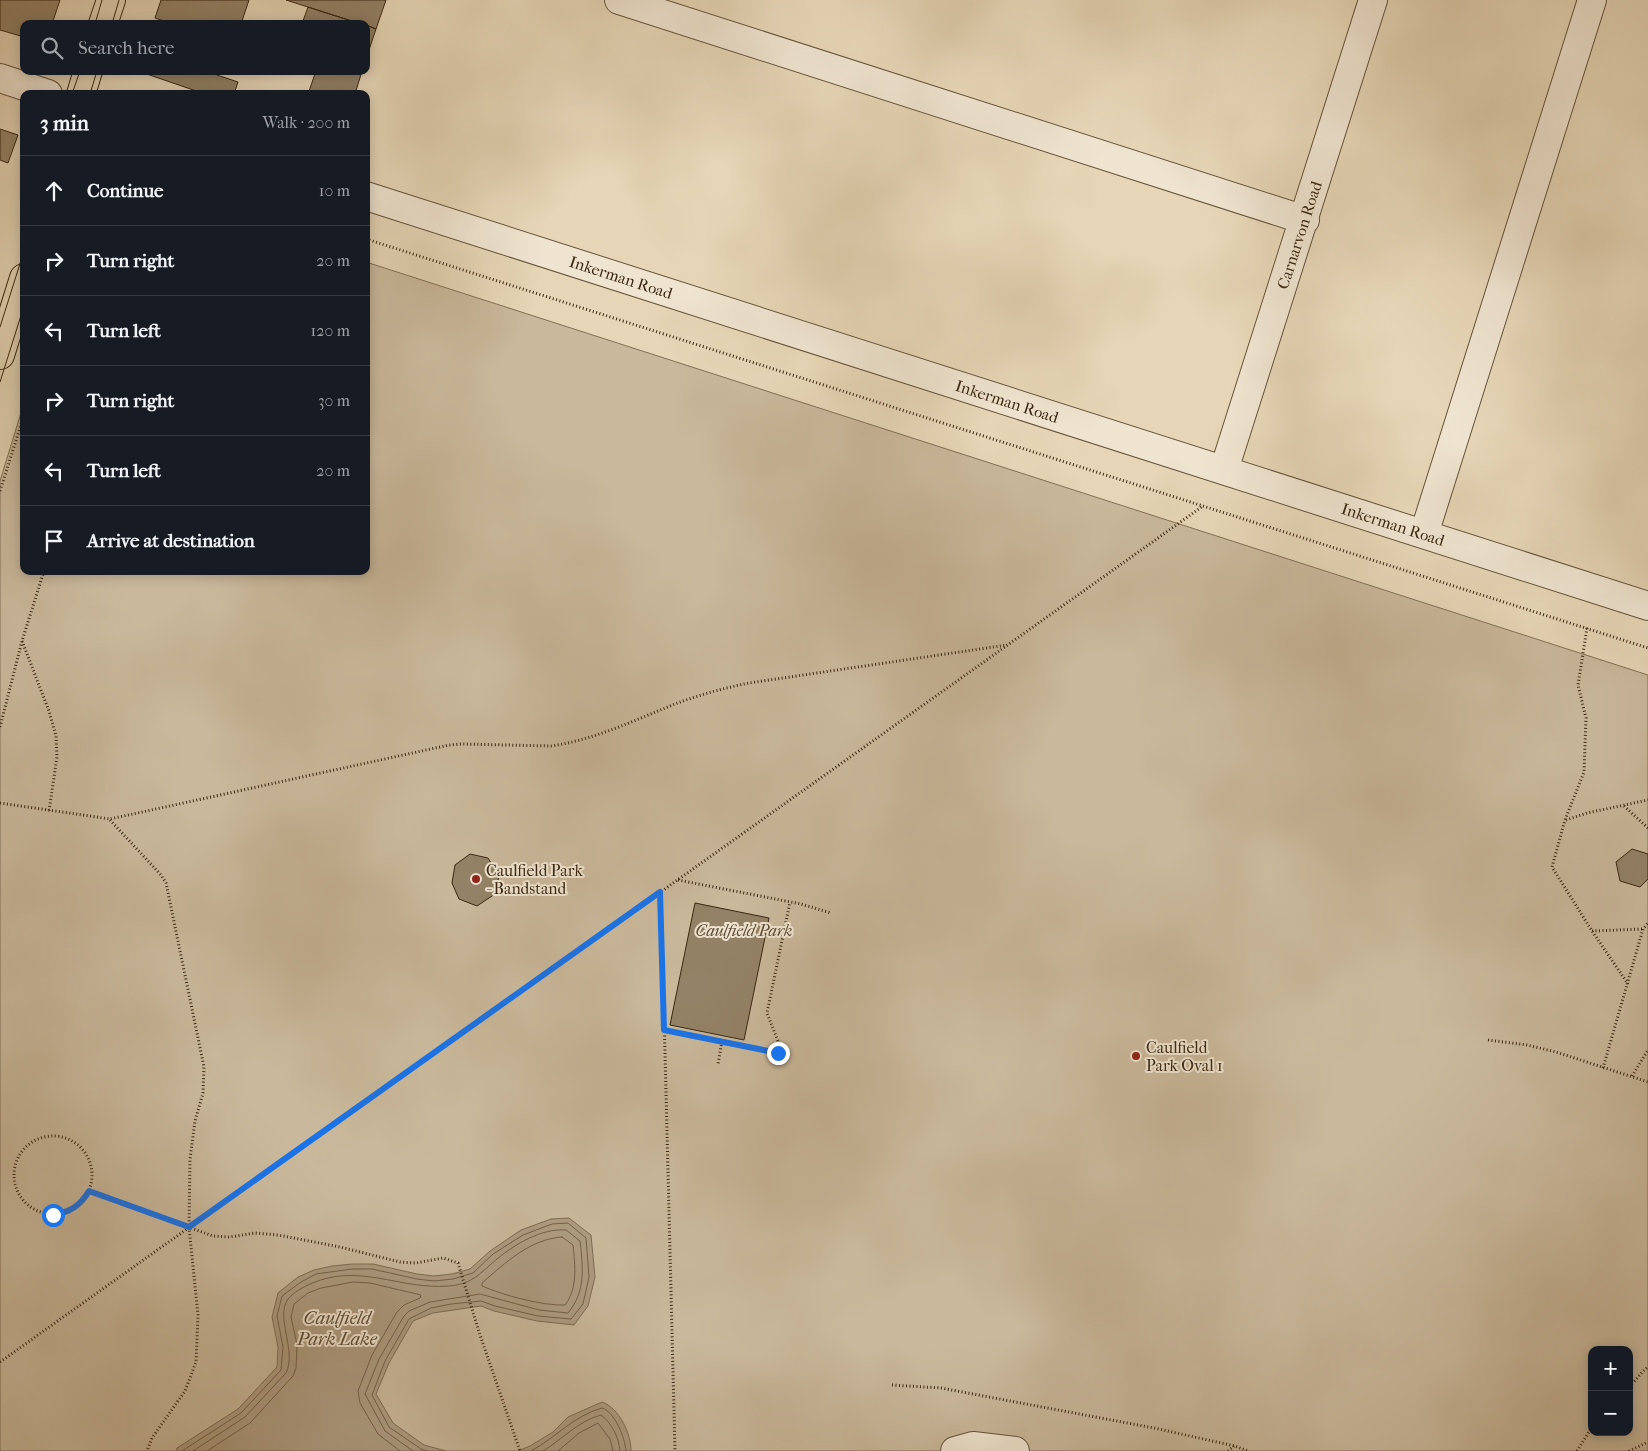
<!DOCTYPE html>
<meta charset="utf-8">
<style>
body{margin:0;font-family:"IM FELL French Canon",serif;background:#20242c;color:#f1f3f6}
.controls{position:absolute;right:15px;bottom:15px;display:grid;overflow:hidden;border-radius:10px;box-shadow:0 2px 12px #0003}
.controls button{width:45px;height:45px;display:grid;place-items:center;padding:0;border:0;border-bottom:1px solid #363941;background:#171b24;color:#f1f3f6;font:25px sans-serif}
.stop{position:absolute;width:15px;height:15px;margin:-11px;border:4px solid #1a73e8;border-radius:50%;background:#fff}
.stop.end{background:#1a73e8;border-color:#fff;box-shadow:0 1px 5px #0008}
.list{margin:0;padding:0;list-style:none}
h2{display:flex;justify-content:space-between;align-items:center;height:65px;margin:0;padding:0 20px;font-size:21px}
h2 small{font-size:16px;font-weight:400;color:#9ea1a6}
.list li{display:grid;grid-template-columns:32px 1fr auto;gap:15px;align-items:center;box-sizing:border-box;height:70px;padding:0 20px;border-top:1px solid #363941}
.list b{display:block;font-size:19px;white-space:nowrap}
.list em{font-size:16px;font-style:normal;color:#9ea1a6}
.icon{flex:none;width:28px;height:28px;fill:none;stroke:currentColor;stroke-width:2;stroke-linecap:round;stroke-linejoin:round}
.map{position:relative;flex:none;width:1648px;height:1451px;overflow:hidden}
.search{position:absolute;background:#171b24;box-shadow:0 2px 12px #0003;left:20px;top:20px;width:350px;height:55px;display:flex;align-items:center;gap:12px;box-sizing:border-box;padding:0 18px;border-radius:10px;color:#9ea1a6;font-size:19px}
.panel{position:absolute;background:#171b24;box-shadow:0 2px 12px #0003;left:20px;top:90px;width:350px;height:485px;border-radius:10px}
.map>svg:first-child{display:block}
.green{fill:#c9b89b;stroke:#827056;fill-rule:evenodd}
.water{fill:#ac9a7f;stroke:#7e6c53}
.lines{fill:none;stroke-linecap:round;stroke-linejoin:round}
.shore{stroke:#736048;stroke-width:1}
.building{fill:#938267;stroke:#3a2711}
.minor-casing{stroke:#65533a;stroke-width:30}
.major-casing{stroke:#3a2711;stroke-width:30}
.path{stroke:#3a2711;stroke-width:3;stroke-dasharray:1 2.5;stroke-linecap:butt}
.minor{stroke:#efe4d0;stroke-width:28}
.major{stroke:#e6d6b7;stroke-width:28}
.tram{stroke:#3a2711;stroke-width:1}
.route{stroke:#1a73e8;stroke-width:6}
.poi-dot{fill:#8f2418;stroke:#efe4d0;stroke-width:2}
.labels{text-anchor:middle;stroke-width:4;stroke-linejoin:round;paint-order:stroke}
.street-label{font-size:16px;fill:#3a2711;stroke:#efe4d0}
.poi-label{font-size:16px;fill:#3a2711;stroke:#efe4d0;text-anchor:start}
.park-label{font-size:16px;font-style:italic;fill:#5e4b34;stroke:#efe4d0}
.water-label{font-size:18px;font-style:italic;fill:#5c4a32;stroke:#efe4d0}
</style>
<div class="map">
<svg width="1648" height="1451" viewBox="0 0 1648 1451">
<rect width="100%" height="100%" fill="#e6d6b7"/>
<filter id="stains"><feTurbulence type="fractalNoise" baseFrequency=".004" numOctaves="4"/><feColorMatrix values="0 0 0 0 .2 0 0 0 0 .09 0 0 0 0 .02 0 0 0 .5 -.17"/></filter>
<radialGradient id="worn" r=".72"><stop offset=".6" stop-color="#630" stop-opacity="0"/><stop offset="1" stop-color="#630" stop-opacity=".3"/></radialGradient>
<!-- green -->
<path class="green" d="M366 262 1648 675V1451H0V481L24 403V571H366ZM1592 1350H1629V1432H1592Z"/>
<!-- water -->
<path class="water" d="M569 1218 591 1235 595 1277 588 1306 574 1325 537 1321 494 1311 481 1306 433 1313 413 1321 389 1363 376 1394 393 1423 424 1445 446 1451H176L177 1448 238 1409 277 1367 278 1347 272 1317 278 1293 298 1277 314 1270 332 1266 352 1264H373L417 1274 434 1276 452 1274 470 1269 490 1251 521 1230 551 1219Z
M602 1402C619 1408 631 1433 631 1451H518L530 1446 553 1432 568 1417Z"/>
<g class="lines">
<!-- shore -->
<path class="shore" d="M562 1237 573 1245C575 1265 578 1288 565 1305 543 1306 502 1295 482 1286V1283C505 1263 530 1239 562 1237Z
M182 1451 241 1413 281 1370 283 1347 277 1316 282 1296 301 1282 316 1274 352 1269H372L417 1279 434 1281 453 1279 473 1273 493 1254 523 1235 552 1224 568 1223 586 1238 589 1277 583 1304 571 1319 538 1316 495 1306 481 1301 451 1304 431 1308 409 1319 385 1361 372 1395 389 1427 421 1449 427 1451
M193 1451 245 1417 286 1373C297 1351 275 1317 288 1299 293 1293 303 1287 310 1284 359 1262 399 1290 449 1286 473 1284 480 1273 497 1259 515 1244 542 1228 566 1230L580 1241C583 1268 586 1291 568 1313L539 1310 480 1294 430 1302 409 1311 404 1316 379 1359 365 1394 385 1431 413 1451
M207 1451 250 1423 293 1376 296 1368 297 1345 291 1317 294 1304 308 1293 321 1288 353 1282 370 1283 421 1295 420 1298 404 1305 397 1312 372 1355 358 1391 360 1403 378 1434 400 1451
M531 1451C557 1437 573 1416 602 1408 615 1412 625 1438 626 1451
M543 1451C563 1439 578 1421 601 1415 612 1423 619 1438 620 1451
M558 1451 579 1433 598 1423 610 1439 613 1451"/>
</g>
<!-- building -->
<path class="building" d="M0 0H60L52 24H24V37L0 30Z
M161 0H249L241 24H173L155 18Z
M286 0H386L376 29 366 25V24H361Z
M308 7 361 24H312L303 21Z
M366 25 376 29 366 59Z
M138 71H205L238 82 234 94H205Z
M316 71H362L355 94H308Z
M0 129 18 135 8 163 0 160Z
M1632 849 1648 854V879L1640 887 1620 881 1616 862Z
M470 854 488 858 499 876 495 894 477 906 459 899 452 883 455 865Z
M695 903 769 918 744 1040 670 1025Z"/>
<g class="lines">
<!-- minor casing -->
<g class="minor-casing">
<path id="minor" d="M619 0 1305 220
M0 78 48 94
M366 196 1648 606
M1224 470 1373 0
M1424 534 1592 0
M955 1451 973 1446 1015 1451"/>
</g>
<!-- major casing -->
<g class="major-casing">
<path id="major" d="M103 24 111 0
M81 94 88 71
M0 355 24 278"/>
</g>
<!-- path -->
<path class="path" d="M366 239 1648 648
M0 491 24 415
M1587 628 1578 685 1586 718 1584 772 1565 820 1552 867 1592 931 1628 984
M22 641 49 711 56 736 57 757 49 811
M0 727 22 641 44 571
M0 803 110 819 449 745 462 744 551 746C594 740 635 720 675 704 699 695 724 688 749 683L1007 645
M1624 806 1648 828
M110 820 161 875 166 883 204 1067 203 1093 195 1121 190 1159 189 1227 198 1315 196 1362 185 1391 152 1438 147 1451
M1566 820 1587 813 1648 800
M678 880 801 904 831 913
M661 892 675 1451
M1592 931 1643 929
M664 1030 722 1041 718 1064
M1488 1040 1527 1045 1556 1052 1648 1082
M722 1041 778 1053 780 1046 767 1013 790 902
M1603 1068 1643 929 1648 923
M1632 1076 1648 1050
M14 1175a39 39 0 1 1 78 0a39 39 0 1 1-78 0Z
M89 1191 213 1236 230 1237 255 1233 278 1235 340 1247 400 1262 416 1263 443 1258 458 1263 479 1332 520 1451
M0 1362 1203 506
M892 1385 941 1388 1154 1428 1235 1446 1248 1451
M1629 1386C1637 1380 1640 1373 1648 1367
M1228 1451 1234 1446
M1577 1451 1592 1427
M1629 1451 1648 1442"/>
<!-- minor -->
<use href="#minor" class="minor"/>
<!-- major -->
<use href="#major" class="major"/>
<!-- tram -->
<path class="tram" d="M95 24 102 0
M112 24 119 0
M72 94 80 71
M90 94 97 71
M0 327 24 251
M0 382 24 306"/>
</g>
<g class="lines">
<!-- route -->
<path class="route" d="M53 1215C70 1212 80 1206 89 1191L189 1227 660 892 664 1030 778 1053"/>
</g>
<!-- markers -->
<g class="poi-dot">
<circle cx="476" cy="879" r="5"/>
<circle cx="1136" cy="1056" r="5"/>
</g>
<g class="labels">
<!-- street labels -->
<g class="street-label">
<text transform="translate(1299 235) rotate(-72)" y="6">Carnarvon Road</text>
<text transform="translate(621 277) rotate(18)" y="6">Inkerman Road</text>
<text transform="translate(1007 401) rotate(18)" y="6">Inkerman Road</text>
<text transform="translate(1393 524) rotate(18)" y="6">Inkerman Road</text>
</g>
<!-- poi labels -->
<g class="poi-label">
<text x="486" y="876">Caulfield Park<tspan x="486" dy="18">- Bandstand</tspan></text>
<text x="1146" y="1053">Caulfield<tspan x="1146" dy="18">Park Oval 1</tspan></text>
</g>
<!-- park labels -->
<g class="park-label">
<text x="744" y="936">Caulfield Park</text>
</g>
<!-- water labels -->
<g class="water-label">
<text x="337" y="1324">Caulfield<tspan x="337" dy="21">Park Lake</tspan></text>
</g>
</g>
<rect width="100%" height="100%" filter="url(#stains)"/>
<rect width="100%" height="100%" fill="url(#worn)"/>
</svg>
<div class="controls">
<button>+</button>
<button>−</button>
</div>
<div class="stop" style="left:53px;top:1215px"></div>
<div class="stop end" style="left:778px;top:1053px"></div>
<div class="search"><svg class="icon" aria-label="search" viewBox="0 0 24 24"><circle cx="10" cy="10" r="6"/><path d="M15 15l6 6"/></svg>Search here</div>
<section class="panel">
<h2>3 min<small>Walk · 200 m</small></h2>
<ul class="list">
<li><svg class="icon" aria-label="ahead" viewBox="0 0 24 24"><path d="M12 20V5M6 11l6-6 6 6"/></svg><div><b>Continue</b></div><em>10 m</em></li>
<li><svg class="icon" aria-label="right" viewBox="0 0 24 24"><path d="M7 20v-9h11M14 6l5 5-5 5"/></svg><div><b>Turn right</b></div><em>20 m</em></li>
<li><svg class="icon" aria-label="left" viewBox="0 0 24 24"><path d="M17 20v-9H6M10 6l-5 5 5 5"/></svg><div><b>Turn left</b></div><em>120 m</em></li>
<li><svg class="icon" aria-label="right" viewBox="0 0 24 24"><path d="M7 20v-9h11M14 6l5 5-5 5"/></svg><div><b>Turn right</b></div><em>30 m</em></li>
<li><svg class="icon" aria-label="left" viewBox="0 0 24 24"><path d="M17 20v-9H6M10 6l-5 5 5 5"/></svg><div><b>Turn left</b></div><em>20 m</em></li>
<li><svg class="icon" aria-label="arrive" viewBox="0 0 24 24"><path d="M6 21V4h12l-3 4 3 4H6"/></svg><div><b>Arrive at destination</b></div></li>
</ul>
</section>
</div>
